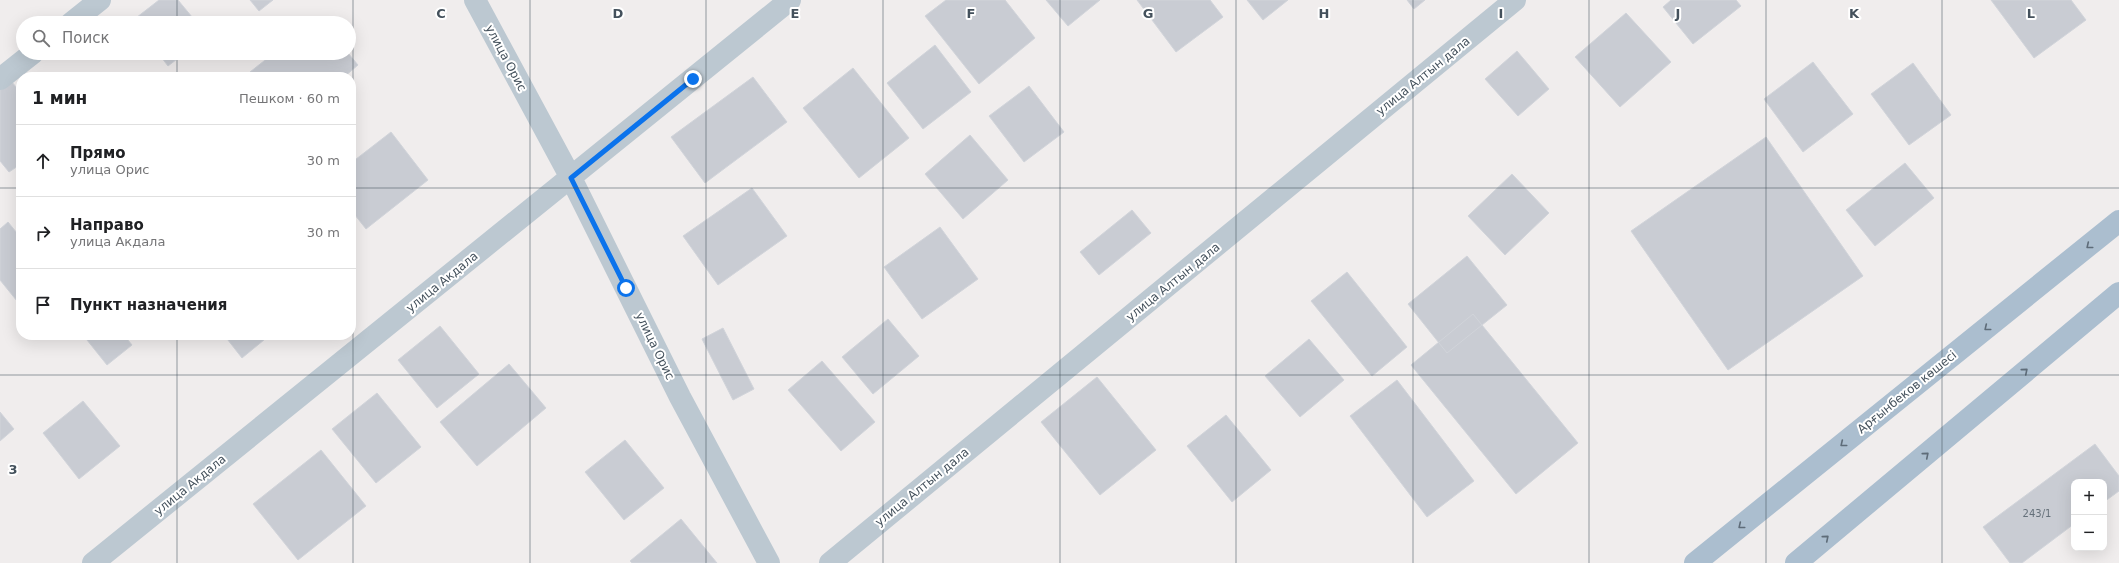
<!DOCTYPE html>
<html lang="ru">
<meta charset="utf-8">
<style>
body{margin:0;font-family:"DejaVu Sans",sans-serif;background:#f2f2f2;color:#202124}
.controls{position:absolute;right:12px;bottom:12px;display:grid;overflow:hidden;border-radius:8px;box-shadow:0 4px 16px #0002}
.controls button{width:36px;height:36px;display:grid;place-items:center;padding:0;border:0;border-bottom:1px solid #e0e0e0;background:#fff;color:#202124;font:20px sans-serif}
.stop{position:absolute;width:12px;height:12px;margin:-9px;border:3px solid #0b73ec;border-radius:50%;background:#fff}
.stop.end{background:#0b73ec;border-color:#fff;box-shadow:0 1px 4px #0008}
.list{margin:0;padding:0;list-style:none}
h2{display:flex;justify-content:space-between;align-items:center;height:52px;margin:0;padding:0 16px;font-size:17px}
h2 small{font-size:13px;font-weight:400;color:#757577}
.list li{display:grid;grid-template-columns:26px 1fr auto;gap:12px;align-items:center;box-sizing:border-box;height:72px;padding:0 16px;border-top:1px solid #e0e0e0}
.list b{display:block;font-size:15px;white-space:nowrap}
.list p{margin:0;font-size:13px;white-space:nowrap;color:#757577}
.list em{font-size:13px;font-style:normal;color:#757577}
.icon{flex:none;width:22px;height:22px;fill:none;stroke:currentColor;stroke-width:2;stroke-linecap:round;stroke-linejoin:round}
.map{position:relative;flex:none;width:2119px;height:563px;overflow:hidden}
.search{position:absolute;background:#fff;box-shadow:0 4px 16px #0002;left:16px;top:16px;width:340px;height:44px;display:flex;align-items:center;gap:10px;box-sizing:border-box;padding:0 14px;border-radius:22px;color:#757577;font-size:15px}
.panel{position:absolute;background:#fff;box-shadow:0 4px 16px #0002;left:16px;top:72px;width:340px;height:268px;border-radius:16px}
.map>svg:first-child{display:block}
.building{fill:#c9ccd3;stroke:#d1d4da}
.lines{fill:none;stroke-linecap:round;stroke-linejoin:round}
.street{stroke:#bcc8d1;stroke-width:22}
.primary{stroke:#abbecf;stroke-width:22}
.oneway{stroke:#5e6c79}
.route{stroke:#0b73ec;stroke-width:5}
.grid{fill:none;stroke:#44515c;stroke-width:1;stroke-opacity:0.55}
.labels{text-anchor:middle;stroke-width:4;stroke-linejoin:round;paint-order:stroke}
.number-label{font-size:10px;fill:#65707a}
.street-label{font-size:12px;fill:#44515c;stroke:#fff}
.grid-label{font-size:13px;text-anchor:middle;font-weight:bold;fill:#44515c;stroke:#fff;stroke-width:4;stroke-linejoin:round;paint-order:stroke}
</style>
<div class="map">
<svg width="2119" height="563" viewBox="0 0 2119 563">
<rect width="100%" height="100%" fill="#f0eded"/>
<!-- building -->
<path class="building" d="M159 0H178L197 23H133L132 21Z
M250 0H273L259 11Z
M946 0H1005L1035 38 979 84 925 16Z
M1046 0H1100L1068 26Z
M1137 0H1210L1223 17 1176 52Z
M1247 0H1288L1263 20Z
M1407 0H1425L1414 9Z
M1671 0H1736L1741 6 1693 44 1663 7Z
M1991 0H2071L2086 20 2034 58Z
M1626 13 1671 62 1620 107 1575 57Z
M319 17 324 23H311Z
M935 45 971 92 923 129 887 83Z
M1517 51 1549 89 1518 116 1485 79Z
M158 53H185L168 66Z
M274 53H348L358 65 344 77H254L250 72Z
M1813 62 1853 114 1803 152 1764 99Z
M1913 63 1951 115 1909 145 1871 94Z
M853 68 909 138 859 178 803 108Z
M7 76 21 93V164L9 172 0 161V82Z
M753 77 787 122 705 183 671 137Z
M1029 86 1064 132 1024 162 989 116Z
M391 132 428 180 366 229 351 210V163Z
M970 135 1008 180 963 219 925 174Z
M1766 137 1863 276 1728 370 1631 231Z
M1905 163 1934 198 1875 246 1846 210Z
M1512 174 1549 213 1505 255 1468 216Z
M752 188 787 236 718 285 683 236Z
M1132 210 1151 233 1099 275 1080 252Z
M8 222 21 238V298L17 301 0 280V229Z
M940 227 978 279 922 319 884 267Z
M1467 256 1507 305 1447 353 1408 304Z
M1347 272 1407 347 1372 376 1311 301Z
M1473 314 1578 443 1516 494 1411 365Z
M888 319 919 356 873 394 842 357Z
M440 326 479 374 437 408 398 360Z
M723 328 754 389 733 400 702 339Z
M83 335H124L132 345 107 365Z
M224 335H270L242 358Z
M1309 339 1344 380 1300 417 1265 376Z
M822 361 875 422 841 451 788 390Z
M509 364 546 408 477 466 440 422Z
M1097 377 1156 450 1100 495 1041 422Z
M1397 380 1474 481 1427 517 1350 416Z
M377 393 421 447 376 483 332 429Z
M83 401 120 446 79 479 43 433Z
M0 412 14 429 0 441Z
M1226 415 1271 470 1232 502 1187 446Z
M625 440 664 488 624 520 585 472Z
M2095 444 2119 476V491L2104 502V482H2074V524L2022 563H2010L1983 527Z
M321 450 366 506 298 560 253 504Z
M681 519 717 563H632L630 561Z"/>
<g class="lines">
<!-- street -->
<path class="street" d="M475 0 571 178 680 397 769 563
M71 23 100 0
M0 79 33 53
M93 563 790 0
M830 563 1515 0"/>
<!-- primary -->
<path class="primary" d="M1695 563 2119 221
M1796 563 2119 293"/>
</g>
<!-- one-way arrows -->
<defs><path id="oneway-chevron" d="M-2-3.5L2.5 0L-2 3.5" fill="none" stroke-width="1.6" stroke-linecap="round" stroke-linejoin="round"/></defs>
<g class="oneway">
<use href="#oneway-chevron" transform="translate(2089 246) rotate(141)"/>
<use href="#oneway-chevron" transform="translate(1987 328) rotate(141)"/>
<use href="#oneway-chevron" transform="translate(2025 371) rotate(-40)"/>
<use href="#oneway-chevron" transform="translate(1843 444) rotate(141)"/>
<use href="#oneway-chevron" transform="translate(1926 455) rotate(-40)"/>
<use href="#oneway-chevron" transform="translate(1741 526) rotate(141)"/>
<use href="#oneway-chevron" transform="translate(1826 538) rotate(-40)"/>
</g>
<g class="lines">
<!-- route -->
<path class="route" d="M626 288 571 178 693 79"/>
</g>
<!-- grid -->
<path class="grid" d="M177 0V23M353 0V563M530 0V563M706 0V563M883 0V563M1060 0V563M1236 0V563M1413 0V563M1589 0V563M1766 0V563M1942 0V563M177 53V77M0 188H21M351 188H2119M177 335V563M0 375H2119"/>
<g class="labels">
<!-- number labels -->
<g class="number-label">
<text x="2037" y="517">243/1</text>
</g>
<!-- street labels -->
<g class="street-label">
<text transform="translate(506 58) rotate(62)" y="4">улица Орис</text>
<text transform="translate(1423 76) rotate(-39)" y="4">улица Алтын дала</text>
<text transform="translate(442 282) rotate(-39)" y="4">улица Акдала</text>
<text transform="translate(1173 282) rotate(-39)" y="4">улица Алтын дала</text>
<text transform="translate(655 346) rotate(64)" y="4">улица Орис</text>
<text transform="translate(1907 392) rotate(-39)" y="4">Арғынбеков көшесі</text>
<text transform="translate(190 485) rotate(-39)" y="4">улица Акдала</text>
<text transform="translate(922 487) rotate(-39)" y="4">улица Алтын дала</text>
</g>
</g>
<g class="grid-label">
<text x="441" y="18">C</text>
<text x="618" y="18">D</text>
<text x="795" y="18">E</text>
<text x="971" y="18">F</text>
<text x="1148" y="18">G</text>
<text x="1324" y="18">H</text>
<text x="1501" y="18">I</text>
<text x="1678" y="18">J</text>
<text x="1854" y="18">K</text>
<text x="2031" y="18">L</text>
<text x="13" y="474">3</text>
</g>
</svg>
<div class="controls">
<button>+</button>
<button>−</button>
</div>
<div class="stop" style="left:626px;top:288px"></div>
<div class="stop end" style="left:693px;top:79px"></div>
<div class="search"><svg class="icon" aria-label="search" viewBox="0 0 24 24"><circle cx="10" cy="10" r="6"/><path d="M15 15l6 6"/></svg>Поиск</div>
<section class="panel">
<h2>1 мин<small>Пешком · 60 m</small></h2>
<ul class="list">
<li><svg class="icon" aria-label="ahead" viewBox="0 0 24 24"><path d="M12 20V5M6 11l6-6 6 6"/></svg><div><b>Прямо</b><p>улица Орис</p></div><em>30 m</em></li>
<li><svg class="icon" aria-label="right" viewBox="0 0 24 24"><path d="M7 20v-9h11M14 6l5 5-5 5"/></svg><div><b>Направо</b><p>улица Акдала</p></div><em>30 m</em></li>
<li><svg class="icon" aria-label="arrive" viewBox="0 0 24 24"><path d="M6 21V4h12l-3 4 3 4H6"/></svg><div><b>Пункт назначения</b></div></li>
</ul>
</section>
</div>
